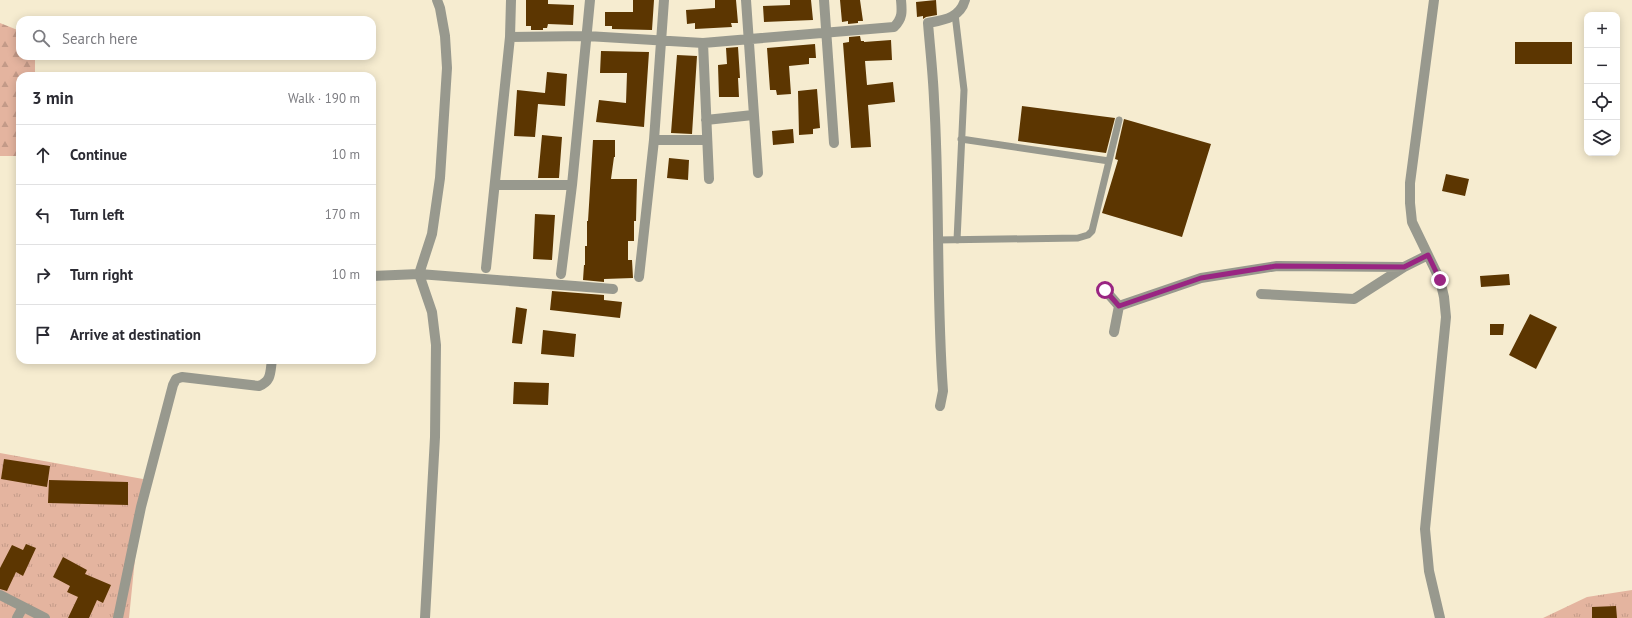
<!DOCTYPE html>
<meta charset="utf-8">
<style>
body{margin:0;font-family:"PT Sans",sans-serif;background:#f7f7f7;color:#2b2b33}
.controls{position:absolute;right:12px;top:12px;display:grid;overflow:hidden;border-radius:8px;box-shadow:0 2px 10px #0003}
.controls button{width:36px;height:36px;display:grid;place-items:center;padding:0;border:0;border-bottom:1px solid #e1e1e2;background:#fff;color:#2b2b33;font:20px sans-serif}
.stop{position:absolute;width:12px;height:12px;margin:-9px;border:3px solid #992582;border-radius:50%;background:#fff}
.stop.end{background:#992582;border-color:#fff;box-shadow:0 1px 4px #0008}
.list{margin:0;padding:0;list-style:none}
h2{display:flex;justify-content:space-between;align-items:center;height:52px;margin:0;padding:0 16px;font-size:17px}
h2 small{font-size:13px;font-weight:400;color:#7c7c81}
.list li{display:grid;grid-template-columns:26px 1fr auto;gap:12px;align-items:center;box-sizing:border-box;height:60px;padding:0 16px;border-top:1px solid #e1e1e2}
.list b{display:block;font-size:15px;white-space:nowrap}
.list em{font-size:13px;font-style:normal;color:#7c7c81}
.icon{flex:none;width:22px;height:22px;fill:none;stroke:currentColor;stroke-width:2;stroke-linecap:round;stroke-linejoin:round}
.map{position:relative;flex:none;width:1632px;height:618px;overflow:hidden}
.search{position:absolute;background:#fff;box-shadow:0 2px 10px #0003;left:16px;top:16px;width:360px;height:44px;display:flex;align-items:center;gap:10px;box-sizing:border-box;padding:0 14px;border-radius:12px;color:#7c7c81;font-size:15px}
.panel{position:absolute;background:#fff;box-shadow:0 2px 10px #0003;left:16px;top:72px;width:360px;height:292px;border-radius:12px}
.map>svg:first-child{display:block}
.grass{fill:url(#grass-tufts)}
.forest{fill:url(#forest-firs)}
.building{fill:#5c3601}
.lines{fill:none;stroke-linecap:round;stroke-linejoin:round}
.service{stroke:#98998e;stroke-width:7}
.minor{stroke:#98998e;stroke-width:10}
.route{stroke:#992582;stroke-width:5}
</style>
<div class="map">
<svg width="1632" height="618" viewBox="0 0 1632 618">
<defs>
<pattern id="grass-tufts" width="24" height="20" patternUnits="userSpaceOnUse"><rect width="24" height="20" fill="#e4b49f"/><path d="M3 7l-1-3M5 7V3M7 7l1-3M15 17l-1-3M17 17v-4M19 17l1-3" fill="none" stroke="#c39a88"/></pattern>
<pattern id="forest-firs" width="22" height="20" patternUnits="userSpaceOnUse"><rect width="22" height="20" fill="#e4b49f"/><path d="M5 1l3.5 6h-7zM16 11l3.5 6h-7z" fill="#c39a88"/></pattern>
</defs>
<rect width="100%" height="100%" fill="#f6ecd0"/>
<!-- grass -->
<path class="grass" d="M0 453 143 479 129 618H0Z
M1632 590V618H1543L1587 597Z"/>
<!-- forest -->
<path class="forest" d="M0 23 20 31V56H35V76H20V156H0Z"/>
<!-- building -->
<path class="building" d="M526 0H548V4L574 5 573 25 548 24 547 28H543V30H531V26H526Z
M633 0H654L652 30 612 29V26H605V12H633Z
M715 0H736L738 23H731L732 27 695 29V23L687 24 686 10 715 8Z
M790 0H811L813 20 764 22 763 6 790 5Z
M840 0H860L863 21H858V23L848 24V21L842 22Z
M936 0 937 15 926 17 923 19V16L917 17 916 2Z
M860 36 861 41H864V42L891 40 892 60 865 61 867 85 893 82 895 102 868 105 871 147 851 148 843 43 849 42V37Z
M1515 42H1572V64H1515Z
M815 44 816 58H809V64L789 66 791 94 777 95 776 90H770L767 48Z
M738 47 740 78H738L739 97H719L718 65 727 64 726 48Z
M601 51 649 52 644 127 596 122 599 100 626 103 627 73H600Z
M677 55 697 56 692 134 671 133Z
M547 72 567 74 565 106 538 104 535 137 514 136 517 90 545 93Z
M817 89 820 128 813 129V134L799 135 798 91Z
M1022 106 1115 118 1106 153 1018 141Z
M1124 119 1211 144 1182 237 1102 213 1118 160 1115 159 1116 154Z
M793 129 794 143 773 145 772 131Z
M542 135 562 137 559 178H538Z
M593 140H615V157H614L611 179H637L636 221H634V241H628V260H632L633 278 604 279V282L583 280 584 265H585V246H587V221H588Z
M669 158 689 160 688 180 667 178Z
M1446 174 1469 179 1465 196 1442 191Z
M535 214 555 215 552 260 533 259Z
M1509 274 1510 285 1481 287 1480 276Z
M552 291 604 295V300L622 302 620 318 550 310Z
M516 307 527 309 522 344 512 343Z
M1530 314 1557 327 1536 369 1509 355Z
M1490 324H1504L1503 335H1490Z
M543 330 576 334 574 357 541 354Z
M514 382 549 383 548 405 513 404Z
M4 459 50 466 47 487 1 479Z
M49 480 128 482V505L48 503Z
M26 544 36 548 23 576 16 572 7 591 0 589V568L12 545 23 550Z
M63 557 87 570 85 574 111 585 103 603 97 600 89 618H68L78 597 67 592 70 586 53 577Z
M1616 606 1617 618H1592V607Z"/>
<g class="lines">
<!-- service -->
<path class="service" d="M955 14 964 90 957 240
M961 139 1109 161
M937 240 1078 238 1088 235 1092 231 1119 120"/>
<!-- minor -->
<path class="minor" d="M746 0 758 173
M824 0 834 143
M1434 0 1410 183V203L1412 222 1440 280 1444 297 1446 317 1425 529 1429 571 1440 618
M510 37 511 0
M703 43 709 179
M706 120 753 115
M654 140H706
M495 185H572
M486 268 510 37 587 36 703 43 894 27C903 18 902 11 901 0
M561 274 572 185 590 0
M372 276 419 274 613 289
M639 277 654 140 664 0
M1105 290 1119 306
M1261 294 1354 299 1404 267
M1114 332 1119 306 1201 278 1277 266 1404 267 1428 255
M940 406 943 391C936 294 940 196 934 99 933 74 930 48 928 23 944 20 960 18 965 0
M0 595 45 618
M17 618 23 607
M118 618 141 507 173 385 176 379 182 377 259 386C272 381 270 372 272 360
M425 618 435 437 436 345 432 312 419 274 432 234 440 178 447 68 445 36 440 8 437 0"/>
</g>
<g class="lines">
<!-- route -->
<path class="route" d="M1105 290 1119 306 1201 278 1276 266 1404 267 1428 255 1440 280"/>
</g>
</svg>
<div class="controls">
<button>+</button>
<button>−</button>
<button><svg class="icon" aria-label="locate" viewBox="0 0 24 24"><circle cx="12" cy="12" r="6"/><path d="M12 2v4M12 18v4M2 12h4M18 12h4"/></svg></button>
<button><svg class="icon" aria-label="layers" viewBox="0 0 24 24"><path d="M12 4l9 5-9 5-9-5zM3 14l9 5 9-5"/></svg></button>
</div>
<div class="stop" style="left:1105px;top:290px"></div>
<div class="stop end" style="left:1440px;top:280px"></div>
<div class="search"><svg class="icon" aria-label="search" viewBox="0 0 24 24"><circle cx="10" cy="10" r="6"/><path d="M15 15l6 6"/></svg>Search here</div>
<section class="panel">
<h2>3 min<small>Walk · 190 m</small></h2>
<ul class="list">
<li><svg class="icon" aria-label="ahead" viewBox="0 0 24 24"><path d="M12 20V5M6 11l6-6 6 6"/></svg><div><b>Continue</b></div><em>10 m</em></li>
<li><svg class="icon" aria-label="left" viewBox="0 0 24 24"><path d="M17 20v-9H6M10 6l-5 5 5 5"/></svg><div><b>Turn left</b></div><em>170 m</em></li>
<li><svg class="icon" aria-label="right" viewBox="0 0 24 24"><path d="M7 20v-9h11M14 6l5 5-5 5"/></svg><div><b>Turn right</b></div><em>10 m</em></li>
<li><svg class="icon" aria-label="arrive" viewBox="0 0 24 24"><path d="M6 21V4h12l-3 4 3 4H6"/></svg><div><b>Arrive at destination</b></div></li>
</ul>
</section>
</div>
